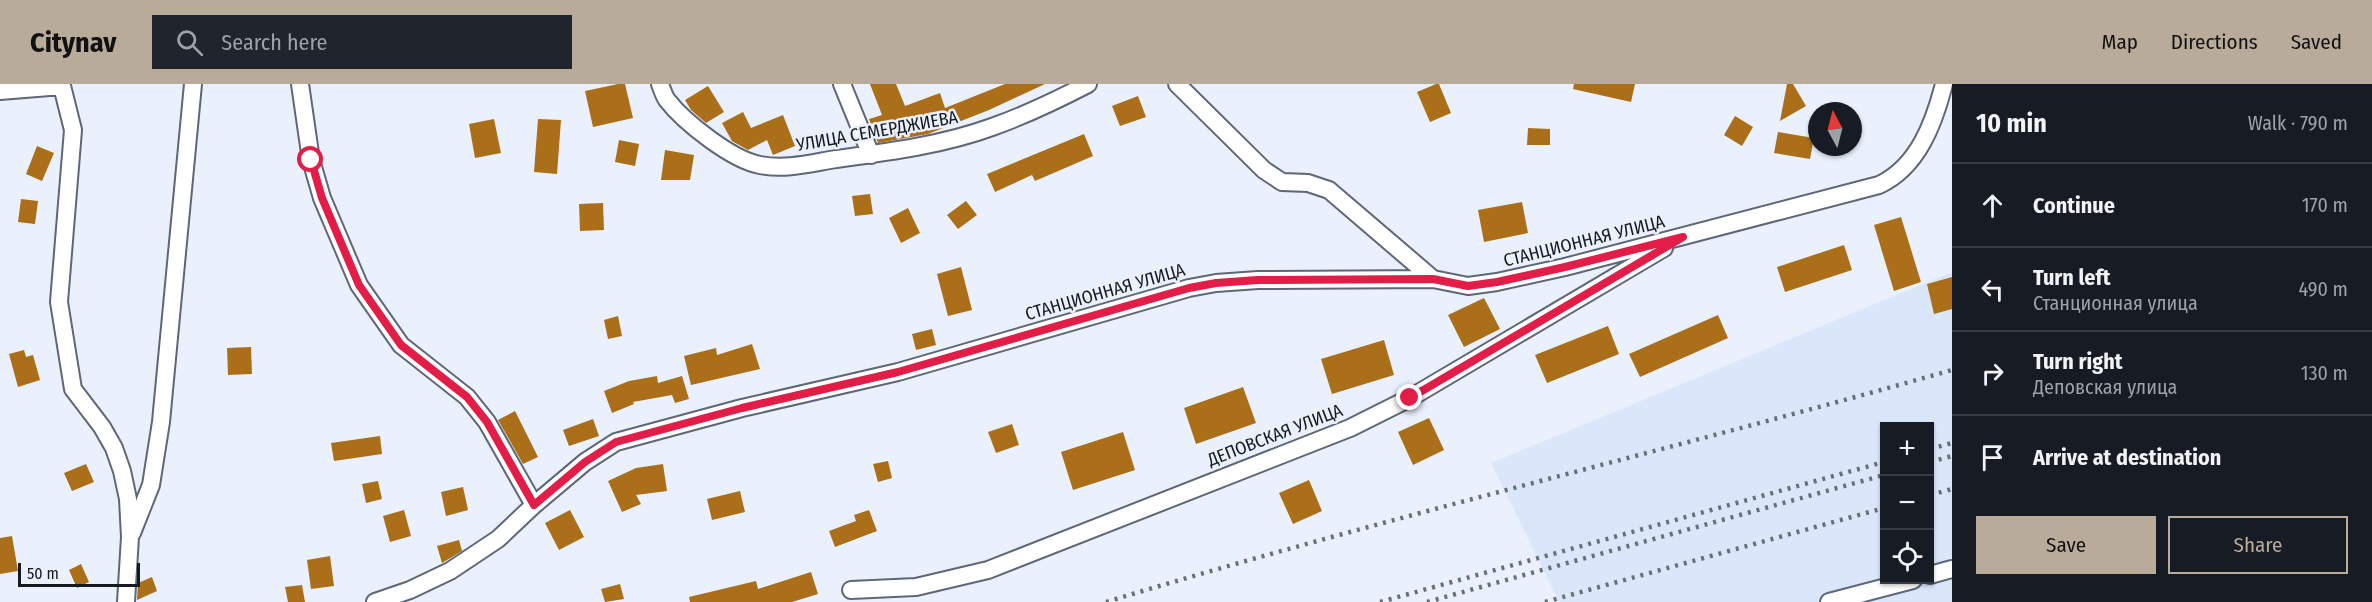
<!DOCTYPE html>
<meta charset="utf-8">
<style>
body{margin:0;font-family:"Fira Sans Condensed",sans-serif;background:#20242c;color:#f1f3f6}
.controls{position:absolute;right:18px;bottom:18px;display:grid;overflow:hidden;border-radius:0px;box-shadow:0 2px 4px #0004}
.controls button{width:54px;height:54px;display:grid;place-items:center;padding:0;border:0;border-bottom:2px solid #363941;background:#171b24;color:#f1f3f6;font:30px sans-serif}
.compass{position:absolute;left:1808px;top:18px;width:54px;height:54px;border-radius:50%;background:#171b24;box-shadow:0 2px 4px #0004;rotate:353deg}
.scale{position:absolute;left:18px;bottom:15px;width:122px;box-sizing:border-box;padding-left:6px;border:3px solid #161a21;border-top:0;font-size:16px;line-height:21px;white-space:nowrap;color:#161a21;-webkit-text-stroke:4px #eaf1fc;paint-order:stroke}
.stop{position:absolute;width:18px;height:18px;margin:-14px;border:4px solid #e11d48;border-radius:50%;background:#fff}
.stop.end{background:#e11d48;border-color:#fff;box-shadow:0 2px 6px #0008}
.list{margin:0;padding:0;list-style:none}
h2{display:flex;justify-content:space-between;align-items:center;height:78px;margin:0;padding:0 24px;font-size:26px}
h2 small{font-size:20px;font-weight:400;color:#9ea1a6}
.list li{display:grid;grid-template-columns:39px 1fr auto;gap:18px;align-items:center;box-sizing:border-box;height:84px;padding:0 24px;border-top:2px solid #363941}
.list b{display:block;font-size:22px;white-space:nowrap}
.list p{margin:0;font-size:20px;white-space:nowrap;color:#9ea1a6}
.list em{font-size:20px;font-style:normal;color:#9ea1a6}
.actions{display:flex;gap:12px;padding:18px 24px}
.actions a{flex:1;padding:14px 0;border:2px solid #b9ab9a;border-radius:0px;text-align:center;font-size:21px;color:#b9ab9a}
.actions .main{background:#b9ab9a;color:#111}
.icon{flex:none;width:33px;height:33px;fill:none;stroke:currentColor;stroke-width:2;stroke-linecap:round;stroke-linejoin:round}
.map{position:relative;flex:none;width:1952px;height:518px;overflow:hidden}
header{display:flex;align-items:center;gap:36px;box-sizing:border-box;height:84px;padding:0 30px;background:#b9ab9a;color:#111}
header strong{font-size:28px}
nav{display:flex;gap:33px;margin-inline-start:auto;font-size:21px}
.search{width:420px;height:54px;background:#20242c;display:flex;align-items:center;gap:15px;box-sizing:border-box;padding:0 21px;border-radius:0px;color:#9ea1a6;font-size:22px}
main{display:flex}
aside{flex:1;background:#171b24}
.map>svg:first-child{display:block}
.built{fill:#dae7fb;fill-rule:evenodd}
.building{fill:#ab6e19}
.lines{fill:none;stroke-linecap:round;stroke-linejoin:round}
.minor-casing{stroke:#5d6777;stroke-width:20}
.minor{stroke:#fff;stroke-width:16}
.rail{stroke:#6a6f77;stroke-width:4.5;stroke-dasharray:3 6;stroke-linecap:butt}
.route{stroke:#e11d48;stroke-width:8}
.labels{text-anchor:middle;stroke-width:5;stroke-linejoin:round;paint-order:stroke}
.street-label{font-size:18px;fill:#161a21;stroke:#eaf1fc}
</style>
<header>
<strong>Citynav</strong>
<div class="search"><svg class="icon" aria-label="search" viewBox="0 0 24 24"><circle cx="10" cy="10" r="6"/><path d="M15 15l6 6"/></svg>Search here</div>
<nav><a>Map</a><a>Directions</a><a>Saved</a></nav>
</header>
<main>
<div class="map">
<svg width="1952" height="518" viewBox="0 0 1952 518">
<rect width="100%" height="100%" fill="#eaf1fc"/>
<!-- built -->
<path class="built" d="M1952 188V518H1559L1491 379ZM1884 342H1930V496H1884Z"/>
<!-- building -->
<path class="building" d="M618 0H625L633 34 593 43 585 7Z
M870 0H896L905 22 940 9 945 24 1005 0H1045L989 26 928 50 878 59 869 35 882 31Z
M1436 0H1439L1451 29 1430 38 1417 8Z
M1574 0H1635L1631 18 1573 5Z
M1787 0H1793L1806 22 1780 37Z
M708 2 724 28 706 39 691 26 685 16Z
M1138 12 1146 33 1120 42 1112 22Z
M743 28 751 44 783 31 795 62 773 71 767 56 748 66 732 57 722 39Z
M1735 32 1753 43 1742 62 1724 51Z
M494 35 501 69 475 74 469 40Z
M538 35 561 36 557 90 534 88Z
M1528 44 1550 45V61H1527Z
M1778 48 1814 54 1810 75 1774 69Z
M1084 50 1093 72 1035 97 1032 91 995 108 987 90Z
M619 56 639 60 635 82 615 78Z
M37 62 54 69 42 97 26 90Z
M665 66 694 71 690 96H661Z
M870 110 873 130 855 132 852 112Z
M21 115 38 117 35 140 18 138Z
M966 117 977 131 958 145 947 131Z
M1522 118 1528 149 1484 158 1478 126Z
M603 119 604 146 580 147 579 120Z
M908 124 920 149 901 159 889 134Z
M1901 133 1921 198 1894 207 1874 141Z
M1844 161 1852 186 1785 208 1777 183Z
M961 183 972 226 948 232 937 190Z
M1952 193V225L1934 230 1927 200Z
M1484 214 1500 245 1464 263 1448 231Z
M1718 231 1728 254 1640 293 1629 270Z
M618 232 622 252 608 255 604 236Z
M1608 242 1619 270 1547 299 1535 271Z
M932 245 936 261 916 266 912 250Z
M1384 256 1394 291 1332 310 1321 275Z
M752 260 760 285 691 301 684 272 716 264 717 271Z
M251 263 252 290 228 291 227 264Z
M24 266 26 273 33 271 40 296 18 303 9 270Z
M657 292 658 299 682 292 689 315 675 319 672 311 633 318 634 320 612 329 604 307 629 297Z
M1243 303 1256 339 1196 360 1184 324Z
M515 327 538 373 523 380 498 336Z
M1429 334 1444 366 1413 381 1398 348Z
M593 335 599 352 569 362 563 346Z
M1012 340 1019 361 996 369 988 348Z
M1123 348 1135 386 1073 406 1061 368Z
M380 352 382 370 334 377 331 359Z
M888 377 892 394 878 398 873 380Z
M86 380 94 398 72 407 64 389Z
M663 380 667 407 636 411 641 420 622 428 608 397 636 384Z
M1309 396 1322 427 1293 440 1279 409Z
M378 397 382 415 366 419 362 400Z
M463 403 468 426 446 432 441 408Z
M740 407 745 428 712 436 707 415Z
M404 426 411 452 390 458 383 432Z
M570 426 584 453 559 466 545 439Z
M869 426 877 447 835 463 829 447 856 437 854 431Z
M12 452 18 487 0 490V454Z
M459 456 462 467 442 479 437 462Z
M330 472 334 502 311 505 307 476Z
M81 480 89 498 77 504 69 486Z
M811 488 818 510 792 518H690L689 513 756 497 758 505Z
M152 493 157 507 137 516 138 499Z
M620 500 624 515 605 518 601 505Z
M302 501 305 518H288L285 503Z"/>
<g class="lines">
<!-- minor casing -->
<g class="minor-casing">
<path id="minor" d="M300 0 311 76 322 114 359 201 401 261 467 313 487 338 534 421
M660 0C662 5 664 12 667 16 684 38 732 76 760 81 786 86 811 79 836 75 888 68 943 61 992 43 1026 31 1057 16 1088 0
M842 0 871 71
M1177 0 1264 86 1282 98 1308 99 1329 106 1433 195
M0 7 62 2 73 46 59 218 73 305 102 343 114 364 122 387 128 415 130 453 126 518
M132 449 151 401 161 338 193 0
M1930 491 1952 485
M851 506 916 503 988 486 1350 344 1410 314 1664 164
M375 518 410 506 450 487 498 455 534 421 585 378 616 358 742 324 898 288 1189 204 1216 199 1258 196 1433 195 1468 202 1497 198 1565 183 1879 101C1918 83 1934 39 1944 0
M1829 518 1913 496"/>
</g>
<!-- minor -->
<use href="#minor" class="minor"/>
<!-- rail -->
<path class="rail" d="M1930 365 1952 359
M1930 378 1952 372
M1930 411 1952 405
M1106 518C1386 433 1671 366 1952 286
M1380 518 1884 378
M1427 518 1884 391
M1545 518 1884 424"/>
</g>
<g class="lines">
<!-- route -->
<path class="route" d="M311 76 322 114 359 201 401 261 467 313 487 338 534 421 585 378 616 358 742 324 898 288 1189 204 1216 199 1258 196 1433 195 1468 202 1497 198 1565 183 1683 153 1410 314"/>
</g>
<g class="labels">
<!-- street labels -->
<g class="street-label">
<text transform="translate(877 47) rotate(-10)" y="6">УЛИЦА СЕМЕРДЖИЕВА</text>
<text transform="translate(1584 157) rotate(-14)" y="6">СТАНЦИОННАЯ УЛИЦА</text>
<text transform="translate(1105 208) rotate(-16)" y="6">СТАНЦИОННАЯ УЛИЦА</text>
<text transform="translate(1275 351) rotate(-21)" y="6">ДЕПОВСКАЯ УЛИЦА</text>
</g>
</g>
</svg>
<div class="controls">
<button>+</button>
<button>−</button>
<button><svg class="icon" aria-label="locate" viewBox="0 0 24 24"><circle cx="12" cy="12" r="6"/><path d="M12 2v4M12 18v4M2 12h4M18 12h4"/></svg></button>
</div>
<svg class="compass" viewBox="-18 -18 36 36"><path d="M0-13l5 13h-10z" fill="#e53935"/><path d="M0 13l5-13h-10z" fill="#9ea1a6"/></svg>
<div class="scale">50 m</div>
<div class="stop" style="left:311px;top:76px"></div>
<div class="stop end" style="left:1410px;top:314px"></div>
</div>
<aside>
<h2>10 min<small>Walk · 790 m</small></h2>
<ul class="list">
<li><svg class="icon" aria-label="ahead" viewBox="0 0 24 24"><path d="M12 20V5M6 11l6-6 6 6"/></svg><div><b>Continue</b></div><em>170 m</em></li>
<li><svg class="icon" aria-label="left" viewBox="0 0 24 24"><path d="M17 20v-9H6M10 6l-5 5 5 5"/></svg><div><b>Turn left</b><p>Станционная улица</p></div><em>490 m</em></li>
<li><svg class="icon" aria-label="right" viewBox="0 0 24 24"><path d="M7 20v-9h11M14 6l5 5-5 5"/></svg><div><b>Turn right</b><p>Деповская улица</p></div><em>130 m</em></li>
<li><svg class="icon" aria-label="arrive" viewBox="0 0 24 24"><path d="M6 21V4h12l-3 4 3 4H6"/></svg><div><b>Arrive at destination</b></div></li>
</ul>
<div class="actions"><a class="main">Save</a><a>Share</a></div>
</aside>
</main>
